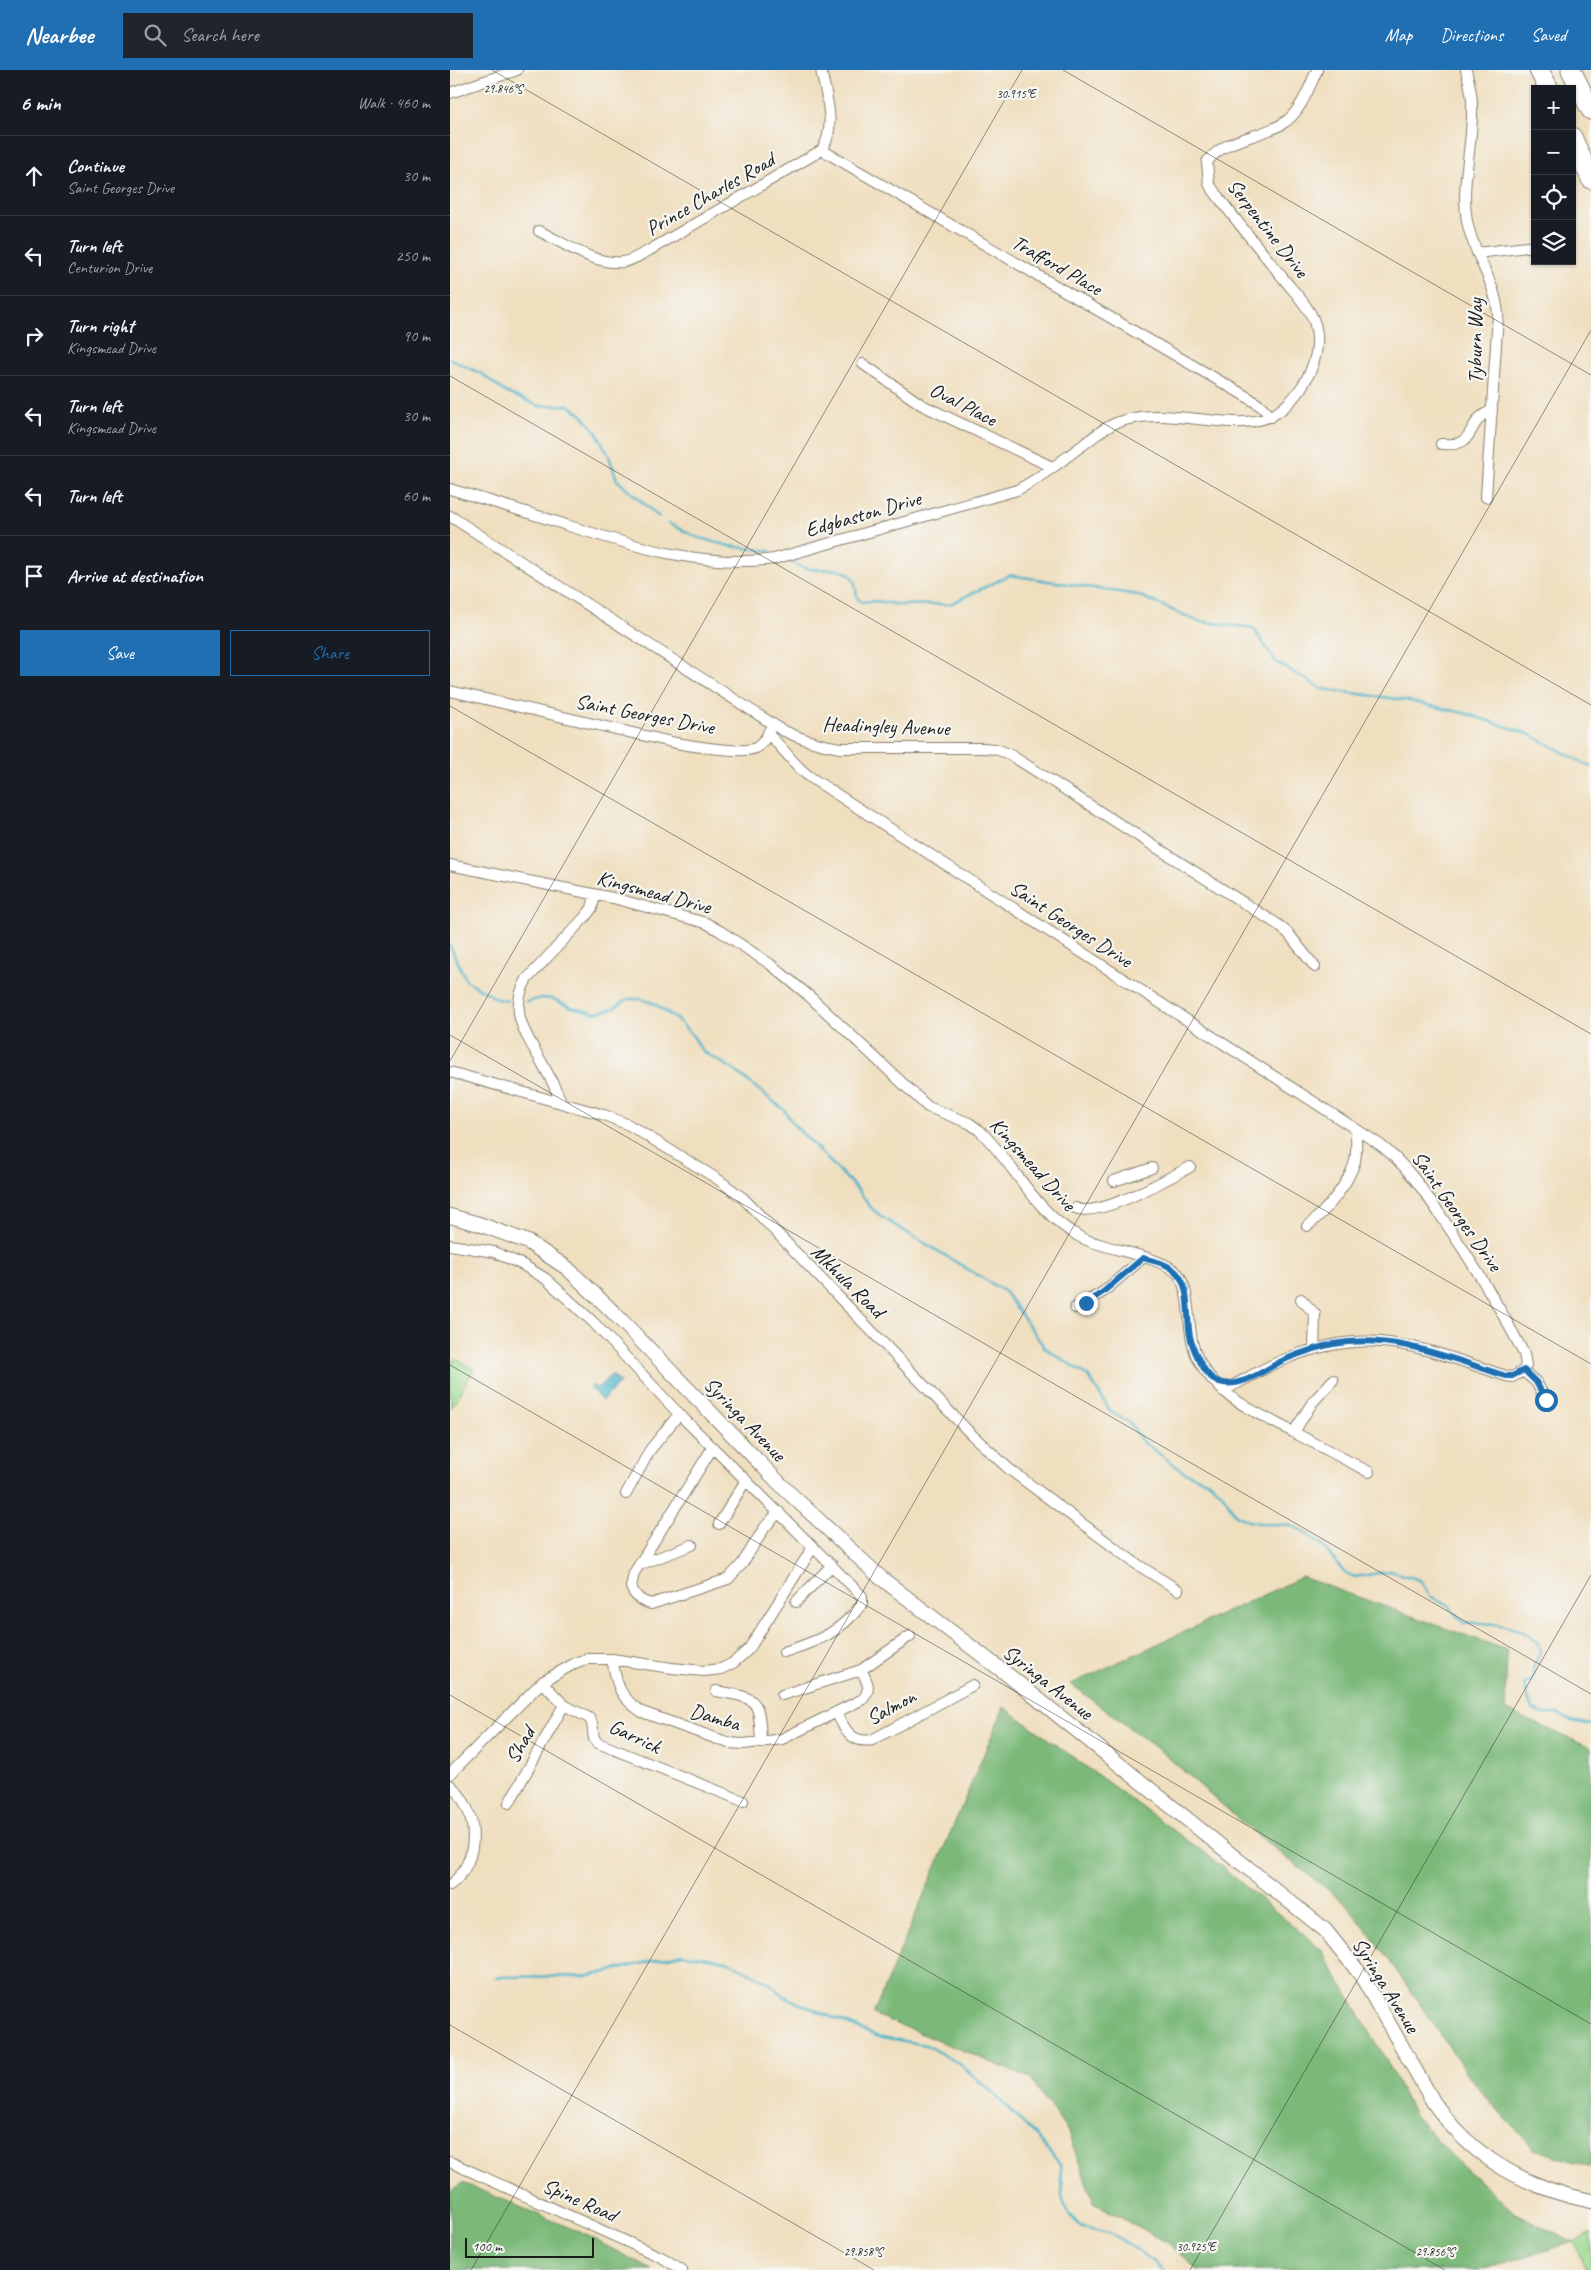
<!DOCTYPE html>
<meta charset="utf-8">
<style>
body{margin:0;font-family:Caveat,sans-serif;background:#20242c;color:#f1f3f6}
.controls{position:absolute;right:15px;top:15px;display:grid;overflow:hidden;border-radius:0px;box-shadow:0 1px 4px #0004}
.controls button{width:45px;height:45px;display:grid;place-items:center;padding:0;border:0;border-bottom:1px solid #363941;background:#171b24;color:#f1f3f6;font:25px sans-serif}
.scale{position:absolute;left:15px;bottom:12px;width:129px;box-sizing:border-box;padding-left:5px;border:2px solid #1c1c1c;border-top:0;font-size:14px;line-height:18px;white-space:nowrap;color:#1c1c1c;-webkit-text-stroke:4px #f6f6f2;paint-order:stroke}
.stop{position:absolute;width:15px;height:15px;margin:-11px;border:4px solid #1f6fb2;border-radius:50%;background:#fff}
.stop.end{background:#1f6fb2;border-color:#fff;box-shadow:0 1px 5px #0008}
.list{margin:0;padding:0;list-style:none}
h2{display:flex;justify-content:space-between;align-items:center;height:65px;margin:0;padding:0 20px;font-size:21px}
h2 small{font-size:16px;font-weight:400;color:#9ea1a6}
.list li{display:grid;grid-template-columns:32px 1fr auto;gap:15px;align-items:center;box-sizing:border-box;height:80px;padding:0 20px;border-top:1px solid #363941}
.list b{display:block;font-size:19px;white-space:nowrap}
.list p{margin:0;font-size:16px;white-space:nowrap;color:#9ea1a6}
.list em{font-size:16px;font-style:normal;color:#9ea1a6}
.actions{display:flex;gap:10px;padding:15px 20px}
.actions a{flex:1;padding:11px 0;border:1px solid #1f6fb2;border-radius:0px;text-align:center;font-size:18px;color:#1f6fb2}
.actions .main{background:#1f6fb2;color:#fff}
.icon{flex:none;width:28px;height:28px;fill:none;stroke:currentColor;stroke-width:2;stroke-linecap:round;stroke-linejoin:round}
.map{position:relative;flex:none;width:1141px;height:2200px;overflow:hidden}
header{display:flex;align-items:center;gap:30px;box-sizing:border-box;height:70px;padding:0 25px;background:#1f6fb2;color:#fff}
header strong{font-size:24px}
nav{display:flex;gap:28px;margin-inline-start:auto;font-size:18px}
.search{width:350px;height:45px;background:#20242c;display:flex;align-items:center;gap:12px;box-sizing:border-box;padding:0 18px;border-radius:0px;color:#9ea1a6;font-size:19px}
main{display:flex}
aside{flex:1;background:#171b24}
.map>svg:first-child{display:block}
.green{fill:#9bd98e;stroke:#5c7a55}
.forest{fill:#7cb979;stroke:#4c6a4a}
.water{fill:#4ab2c9;stroke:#336772}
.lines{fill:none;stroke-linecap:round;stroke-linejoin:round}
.stream{stroke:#4ab2c9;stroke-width:2.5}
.street-casing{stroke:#867e6e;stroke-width:12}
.secondary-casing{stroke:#867e6e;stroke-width:16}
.highway-casing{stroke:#867e6e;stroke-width:21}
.street{stroke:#fff;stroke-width:10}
.secondary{stroke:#fff;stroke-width:14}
.highway{stroke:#fff;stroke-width:19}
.route{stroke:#1f6fb2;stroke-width:6}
.ticks{fill:none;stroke:#1c1c1c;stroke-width:1;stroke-opacity:0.45}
.labels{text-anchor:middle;stroke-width:4.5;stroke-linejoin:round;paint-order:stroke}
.street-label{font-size:21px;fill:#1c1c1c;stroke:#f6f6f2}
.ticks-label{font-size:12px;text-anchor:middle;fill:#1c1c1c;stroke:#f6f6f2;stroke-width:4.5;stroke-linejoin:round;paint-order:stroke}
</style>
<header>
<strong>Nearbee</strong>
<div class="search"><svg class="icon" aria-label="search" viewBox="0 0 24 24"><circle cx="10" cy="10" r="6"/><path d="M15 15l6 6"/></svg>Search here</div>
<nav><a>Map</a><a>Directions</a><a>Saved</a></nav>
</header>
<main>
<aside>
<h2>6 min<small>Walk · 460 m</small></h2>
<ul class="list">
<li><svg class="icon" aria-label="ahead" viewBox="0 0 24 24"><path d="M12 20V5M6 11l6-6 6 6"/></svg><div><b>Continue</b><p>Saint Georges Drive</p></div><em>30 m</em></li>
<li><svg class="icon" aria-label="left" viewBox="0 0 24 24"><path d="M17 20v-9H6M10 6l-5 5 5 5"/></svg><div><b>Turn left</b><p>Centurion Drive</p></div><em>250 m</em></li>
<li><svg class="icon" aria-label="right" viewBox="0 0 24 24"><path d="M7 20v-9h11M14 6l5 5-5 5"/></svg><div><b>Turn right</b><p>Kingsmead Drive</p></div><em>90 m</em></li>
<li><svg class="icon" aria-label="left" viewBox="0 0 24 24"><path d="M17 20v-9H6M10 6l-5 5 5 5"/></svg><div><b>Turn left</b><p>Kingsmead Drive</p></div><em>30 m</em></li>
<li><svg class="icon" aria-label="left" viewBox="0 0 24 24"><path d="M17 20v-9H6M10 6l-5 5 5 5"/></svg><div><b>Turn left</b></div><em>60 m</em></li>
<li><svg class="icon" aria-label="arrive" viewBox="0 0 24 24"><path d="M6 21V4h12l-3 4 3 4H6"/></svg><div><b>Arrive at destination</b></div></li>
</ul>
<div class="actions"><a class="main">Save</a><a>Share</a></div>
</aside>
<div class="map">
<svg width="1141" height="2200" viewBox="0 0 1141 2200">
<rect width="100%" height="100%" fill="#f6f6f2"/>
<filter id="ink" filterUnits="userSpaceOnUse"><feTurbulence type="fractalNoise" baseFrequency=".02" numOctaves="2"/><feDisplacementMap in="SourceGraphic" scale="10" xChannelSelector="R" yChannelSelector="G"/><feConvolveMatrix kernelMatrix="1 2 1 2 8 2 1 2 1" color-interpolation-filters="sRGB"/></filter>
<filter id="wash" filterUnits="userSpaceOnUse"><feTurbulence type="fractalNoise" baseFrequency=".0096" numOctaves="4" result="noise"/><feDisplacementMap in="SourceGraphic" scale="20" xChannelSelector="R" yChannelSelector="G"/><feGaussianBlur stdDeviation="1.12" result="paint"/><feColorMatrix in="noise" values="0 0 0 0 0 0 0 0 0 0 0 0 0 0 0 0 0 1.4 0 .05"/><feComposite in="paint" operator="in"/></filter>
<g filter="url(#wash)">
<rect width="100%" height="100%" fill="#f0dfbf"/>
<!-- green -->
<path class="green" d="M5 1288 24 1299 1 1338 0 1296Z
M1141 2163V2200H1136L1124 2172Z"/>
<!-- forest -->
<path class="forest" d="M852 1507 1057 1580 1055 1640 1141 1678V2097L1084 2079 1026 2016 944 1897 897 1835 795 1755 713 1683 621 1614Z
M554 1637 755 1783 871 1879 935 1988 964 2045 1002 2086 1065 2143 1124 2172 1031 2200H748L716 2172 644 2133 618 2062 580 2008 423 1944Z
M13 2113 130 2162 202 2200H0V2121Z"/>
<!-- water -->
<path class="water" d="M162 1304 170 1313 152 1331 140 1318 144 1315 147 1318Z"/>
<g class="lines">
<!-- stream -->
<path class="stream" d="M0 289 32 304 55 322 89 336 119 335 133 346 147 363 159 386 167 410 209 447
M218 453 246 467 279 476 320 481
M343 493C363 506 391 493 402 507 407 513 405 522 408 529L412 532 427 531 449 535 500 534 560 505 688 525 747 551 803 558 826 592 872 619 954 630 1014 643 1079 664 1141 697
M0 876 16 910 47 929 57 931
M76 932 92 928 103 929 121 937 146 943 162 939 178 929H191L205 934 230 952 243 966 252 981 283 999 334 1040 344 1055 409 1121 419 1136 433 1148 554 1221 595 1278 638 1306 661 1342 680 1353 692 1371 734 1402 761 1413 771 1422 786 1445 799 1451 816 1454 839 1455 851 1460 872 1475 893 1501 905 1507 941 1501 970 1510 980 1526 998 1536 1014 1553C1037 1552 1083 1555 1091 1581L1084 1596 1082 1610 1074 1615 1082 1640 1093 1644H1108L1122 1651 1141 1655
M46 1907 139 1906 232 1884 277 1891 318 1912 337 1928 426 1966 476 1975 511 1995 541 2021 584 2064 610 2094 612 2126 617 2142 630 2156 662 2164 692 2183 713 2200"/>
</g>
</g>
<g filter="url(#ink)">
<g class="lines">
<!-- street casing -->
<g class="street-casing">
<path id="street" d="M1016 0C1019 11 1022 23 1022 34 1024 73 1010 113 1017 151 1023 185 1046 211 1048 245L1036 427
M0 23 67 0
M372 80 799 328 812 337 821 347
M89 161C114 173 144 195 173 192 182 191 190 185 198 181L372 80C387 56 376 26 371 0
M1027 183 1085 176
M413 294 472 335 602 397
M991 374C996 374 1003 375 1008 373 1024 369 1021 346 1042 341
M0 419C39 431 77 442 116 455 183 476 253 498 324 489L567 420C591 408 611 391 633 375 646 365 658 354 675 350 713 339 756 354 795 352 821 351 836 339 851 318 864 299 872 274 864 251 858 235 843 221 833 208 811 181 790 155 769 128L759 114 757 92C776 67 807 69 832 54 850 44 859 18 867 0
M0 446 332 660C351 669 369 675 390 678H533L546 679 559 684 827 854 838 863 865 897
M0 621 226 673C242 676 292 684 306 678 313 674 317 666 320 659
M318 664C333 677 343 695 360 707L929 1074C956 1094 974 1121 993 1149 1023 1193 1050 1237 1074 1284L1076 1295 1073 1301
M0 795 163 828 256 853 270 861 320 894 358 925 478 1037 519 1053 529 1060C565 1094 584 1142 630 1167 653 1179 715 1187 728 1204 743 1224 735 1264 748 1289 768 1328 808 1343 845 1363 870 1376 894 1389 919 1402
M0 1002 154 1045 179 1055 266 1108 293 1128 522 1365 559 1399 685 1493 728 1520
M112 1033C106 1019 99 1005 91 991 75 963 58 941 77 909L135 847 142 838 145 825
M664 1111 702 1098
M625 1138C649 1149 716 1109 740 1097
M857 1156C876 1142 899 1113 905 1091 907 1081 906 1070 906 1060
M0 1175 44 1182 73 1195 96 1209 143 1252 229 1344 363 1477
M851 1229 865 1244 864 1279
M625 1238 653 1222 693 1188
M1073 1301 1086 1312 1096 1330
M773 1321C794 1310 815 1297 838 1288 924 1254 974 1279 1056 1306L1062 1307 1073 1301
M844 1362 862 1333 883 1310
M263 1377 184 1503 181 1517C185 1527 191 1532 201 1534L278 1509 292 1494 315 1457 329 1442
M176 1424 200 1380 229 1344
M269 1454 296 1410
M189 1495 242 1475
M346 1532 382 1495
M162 1589C167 1615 168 1626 192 1642L279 1673 294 1674 332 1669 413 1629C422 1618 417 1611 411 1600L332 1625
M411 1600 460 1566
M92 1612 114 1635 139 1648 142 1653 144 1669 148 1673 293 1731
M266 1621C309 1628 309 1629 311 1673
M386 1642C394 1658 401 1674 422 1670L523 1615
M0 1704 92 1612 127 1592 137 1589H162L222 1598 254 1601 271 1599 283 1593 299 1579 363 1477 412 1526V1534C390 1563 368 1571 334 1582
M0 1715C29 1739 32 1791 0 1815
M59 1733 114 1635
M0 2092 213 2188 232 2200"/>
</g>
<!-- secondary casing -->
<g class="secondary-casing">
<path id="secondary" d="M0 1146 29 1154 78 1172 117 1198 163 1242 336 1420 431 1508 558 1605 875 1860 911 1905 984 2033C1021 2087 1077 2118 1141 2131"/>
</g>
<!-- highway casing -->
<g class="highway-casing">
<path id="highway" d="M1089 0 1099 19
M1121 0 1141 40
M1122 67 1141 109"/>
</g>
<!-- street -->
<use href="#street" class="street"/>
<!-- secondary -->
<use href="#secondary" class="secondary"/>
<!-- highway -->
<use href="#highway" class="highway"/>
</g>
</g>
<g class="lines" filter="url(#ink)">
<!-- route -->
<path class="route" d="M636 1233 653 1222 693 1188C705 1191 719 1194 727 1203 741 1218 736 1247 740 1266 742 1277 747 1287 753 1297 757 1304 761 1309 769 1312 792 1319 816 1298 836 1289 851 1283 867 1277 883 1274 944 1263 999 1288 1056 1306H1062L1074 1300 1086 1312 1096 1330"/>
</g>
<!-- ticks -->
<path class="ticks" d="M42 0 1141 635M613 0 1141 305M0 306 1141 964M0 636 1141 1294M0 965 1141 1624M0 991 572 0M0 1295 1141 1954M0 1625 995 2200M0 1955 424 2200M21 2200 1141 260M740 2200 1141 1505"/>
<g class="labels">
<!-- street labels -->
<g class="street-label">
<text transform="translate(260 124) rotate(-30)" y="7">Prince Charles Road</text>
<text transform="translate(818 158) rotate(52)" y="7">Serpentine Drive</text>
<text transform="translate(607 195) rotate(30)" y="7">Trafford Place</text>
<text transform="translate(1025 271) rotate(-90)" y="7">Tyburn Way</text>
<text transform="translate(513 334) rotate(27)" y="7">Oval Place</text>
<text transform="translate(413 444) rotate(-16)" y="7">Edgbaston Drive</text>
<text transform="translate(195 644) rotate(11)" y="7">Saint Georges Drive</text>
<text transform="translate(436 656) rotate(2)" y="7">Headingley Avenue</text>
<text transform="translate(204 822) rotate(15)" y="7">Kingsmead Drive</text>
<text transform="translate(621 854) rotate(33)" y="7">Saint Georges Drive</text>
<text transform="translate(583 1094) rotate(48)" y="7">Kingsmead Drive</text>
<text transform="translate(1007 1141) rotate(55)" y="7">Saint Georges Drive</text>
<text transform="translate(398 1211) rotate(45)" y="7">Mkhula Road</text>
<text transform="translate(295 1349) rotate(46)" y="7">Syringa Avenue</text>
<text transform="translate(598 1612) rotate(38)" y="7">Syringa Avenue</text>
<text transform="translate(441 1637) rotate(-28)" y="7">Salmon</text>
<text transform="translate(265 1647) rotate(16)" y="7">Damba</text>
<text transform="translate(185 1666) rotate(25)" y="7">Garrick</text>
<text transform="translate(70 1675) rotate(-60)" y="7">Shad</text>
<text transform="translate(936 1915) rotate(58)" y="7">Syringa Avenue</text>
<text transform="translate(130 2130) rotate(24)" y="7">Spine Road</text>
</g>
</g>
<g class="ticks-label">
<text x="53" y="23">29.846°S</text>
<text x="566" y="28">30.915°E</text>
<text x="746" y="2181">30.925°E</text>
<text x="413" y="2186">29.858°S</text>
<text x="985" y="2186">29.856°S</text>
</g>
</svg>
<div class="controls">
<button>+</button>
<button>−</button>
<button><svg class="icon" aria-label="locate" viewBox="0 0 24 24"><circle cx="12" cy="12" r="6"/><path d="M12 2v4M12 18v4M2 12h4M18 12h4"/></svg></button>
<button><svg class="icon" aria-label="layers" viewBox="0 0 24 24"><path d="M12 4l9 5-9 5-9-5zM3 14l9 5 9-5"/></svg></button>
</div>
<div class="scale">100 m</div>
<div class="stop" style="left:1096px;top:1330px"></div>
<div class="stop end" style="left:636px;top:1233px"></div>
</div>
</main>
